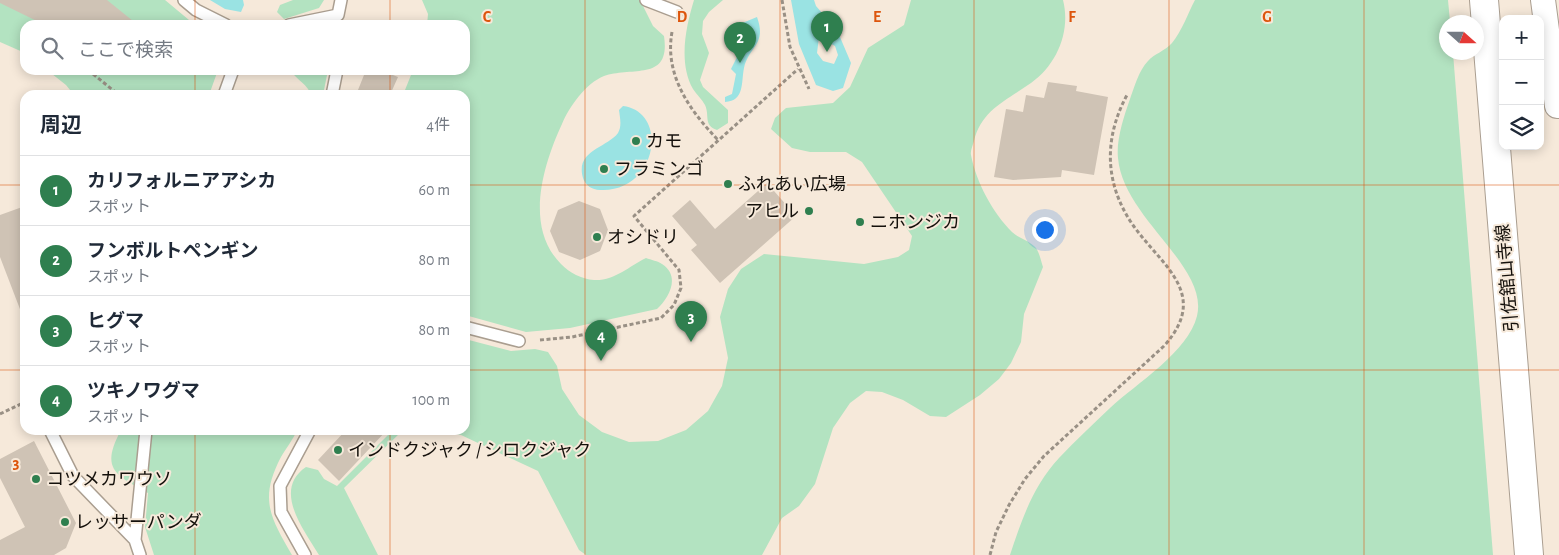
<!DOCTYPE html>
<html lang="ja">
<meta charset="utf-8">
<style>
body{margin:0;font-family:"Alegreya Sans","Noto Sans JP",sans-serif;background:#f2f2f3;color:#1f2937}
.controls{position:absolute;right:15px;top:15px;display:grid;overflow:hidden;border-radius:10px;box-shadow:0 2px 12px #0003}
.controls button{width:45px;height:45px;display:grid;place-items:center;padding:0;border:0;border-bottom:1px solid #e0e1e3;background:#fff;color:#1f2937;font:25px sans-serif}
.compass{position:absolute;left:1439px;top:15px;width:45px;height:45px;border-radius:50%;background:#fff;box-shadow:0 2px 12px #0003;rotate:111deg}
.you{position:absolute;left:1044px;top:229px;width:18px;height:18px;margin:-12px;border:4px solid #fff;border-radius:50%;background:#1a73e8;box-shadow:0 0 0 8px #1a73e833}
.badge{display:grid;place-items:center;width:32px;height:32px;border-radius:50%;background:#2f7f4f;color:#fff;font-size:16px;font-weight:700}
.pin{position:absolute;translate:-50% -41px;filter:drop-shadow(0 1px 2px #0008)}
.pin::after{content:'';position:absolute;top:26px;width:18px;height:15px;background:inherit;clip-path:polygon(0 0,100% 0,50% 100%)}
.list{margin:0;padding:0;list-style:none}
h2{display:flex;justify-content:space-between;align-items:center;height:65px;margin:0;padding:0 20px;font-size:21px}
h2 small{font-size:16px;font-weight:400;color:#747a83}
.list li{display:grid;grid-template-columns:32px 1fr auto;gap:15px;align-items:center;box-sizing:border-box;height:70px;padding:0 20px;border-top:1px solid #e0e1e3}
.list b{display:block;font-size:19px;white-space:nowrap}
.list p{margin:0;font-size:16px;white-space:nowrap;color:#747a83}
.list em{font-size:16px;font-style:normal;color:#747a83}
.icon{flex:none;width:28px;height:28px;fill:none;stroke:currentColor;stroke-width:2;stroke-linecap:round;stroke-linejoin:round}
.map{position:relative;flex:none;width:1559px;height:555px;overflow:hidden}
.search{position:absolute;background:#fff;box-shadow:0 2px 12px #0003;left:20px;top:20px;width:450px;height:55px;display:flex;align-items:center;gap:12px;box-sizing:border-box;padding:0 18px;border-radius:15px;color:#747a83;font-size:19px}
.panel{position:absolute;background:#fff;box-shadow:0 2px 12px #0003;left:20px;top:90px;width:450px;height:345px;border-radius:15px}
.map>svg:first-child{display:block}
.green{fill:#b3e3c1}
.water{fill:#9ae3e3;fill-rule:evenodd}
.building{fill:#cfc3b5}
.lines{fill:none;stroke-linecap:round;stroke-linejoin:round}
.service-casing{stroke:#aa9e90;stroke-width:14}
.minor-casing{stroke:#aa9e90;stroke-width:26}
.secondary-casing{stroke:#aa9e90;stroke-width:30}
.path{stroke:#999085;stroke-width:3;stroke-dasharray:4 2.5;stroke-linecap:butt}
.service{stroke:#fff;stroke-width:11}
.minor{stroke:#fff;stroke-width:24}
.secondary{stroke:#fff;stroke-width:28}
.grid{fill:none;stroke:#dd550c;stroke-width:1;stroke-opacity:0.55}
.poi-dot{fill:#2f7f4f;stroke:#f6e9da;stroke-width:2}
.labels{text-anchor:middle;stroke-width:4;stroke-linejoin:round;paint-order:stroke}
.poi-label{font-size:18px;fill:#14100b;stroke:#f6e9da;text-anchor:start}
.street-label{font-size:18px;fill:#14100b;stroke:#f6e9da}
.grid-label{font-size:16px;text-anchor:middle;font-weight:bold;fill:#dd550c;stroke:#f6e9da;stroke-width:4;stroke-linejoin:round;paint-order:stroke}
</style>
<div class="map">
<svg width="1559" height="555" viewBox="0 0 1559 555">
<rect width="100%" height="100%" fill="#f6e9da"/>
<!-- green -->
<path class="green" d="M0 0H165L195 25H25V53L0 42Z
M293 0H324L319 8 284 19 277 12 280 5Z
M422 0H640L653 26 664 36C671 82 632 66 604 76 586 83 569 107 562 124 543 165 524 227 561 264 570 273 581 279 594 280 615 281 629 266 646 258 651 260 658 261 662 264 681 276 669 298 657 309L570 328 526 332 465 315V95H403L413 70H465V25H427L428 14Z
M694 0H723L709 12 703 21 702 34 709 53 700 80 703 87 728 110V123L717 130C703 125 710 116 705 105 702 99 696 94 693 89 678 63 686 26 694 0Z
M911 0H1063C1071 31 1057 65 1031 83 1007 100 981 110 974 141 973 145 970 151 971 155 976 182 993 213 1012 232 1018 238 1028 240 1034 246 1039 250 1041 261 1043 267L1024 314 1021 342 1011 363 999 379 980 395 946 417 930 416 903 400 882 392 866 391 850 403 833 428 815 484 799 506 782 518 762 555H586L579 550 538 471 461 435 438 430H465V339L511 351 535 349 548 352 557 366 562 389 579 415 602 432 629 442 658 441 686 430 708 411 722 386 728 358 720 317 728 289 741 269 764 254 864 264 898 257 909 250 912 236 862 162 846 152H810L792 148 771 129 775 118 786 108 833 103 850 87 868 48 904 25Z
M1195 0H1448L1450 22H1446V52L1453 53 1493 555H1010C1022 519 1033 486 1059 458 1075 441 1093 424 1110 408 1137 383 1188 352 1197 316 1209 266 1123 218 1118 158 1116 140 1124 116 1130 99 1134 88 1139 70 1148 61 1154 54 1165 51 1172 43 1182 31 1188 13 1195 0Z
M47 70H218L209 95H74L66 85Z
M290 70H328L323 95H309L310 92C304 82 296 79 290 70Z
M121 430H297C293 440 286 448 281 457 259 499 270 517 292 555H154L145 527 148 493C115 475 100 469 121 430Z
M393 430H403L344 488 378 555H319C304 530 272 490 306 467L318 470 324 479 337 486Z"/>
<!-- water -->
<path class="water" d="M210 0H243L244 5 241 12 225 9Z
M791 0H814L816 6 837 30 851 63 843 88 833 91 816 85 799 44ZM819 37 835 46 838 55 834 64 823 61 817 53Z
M757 17C767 45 749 46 744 68 741 82 745 101 725 102V97L732 94 736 74 731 69 742 47 735 35V26Z
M623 106C670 112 657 193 600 190 592 190 585 185 583 178 575 150 607 148 618 133 622 126 620 118 619 110Z"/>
<!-- building -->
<path class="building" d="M0 0H107L138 25H45L0 3Z
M366 70H380L398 77 390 95H356Z
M1048 82 1077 86 1076 91 1108 97 1094 175 1062 170 1061 177 1013 180 994 177 1006 109 1023 112 1026 95 1044 98Z
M767 183 796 216 720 283 691 250 697 245 672 216 690 200 715 229Z
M579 201 600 209 608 230 600 251 580 260 559 252 550 231 558 210Z
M25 206V317H23L0 257V215Z
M346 430H387L339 481 318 460Z
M34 441 76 523 66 548 54 555H0V540L25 527 0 478V459Z"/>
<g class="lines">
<!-- service casing -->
<g class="service-casing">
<path id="service" d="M184 0 196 10 226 25
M646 0 677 12
M289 25 338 15 341 0
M224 95 233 70
M332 95 337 70
M465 327 519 341
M50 430 73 476 135 540 140 555
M135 540 146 430
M305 555 281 512 280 486 310 430"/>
</g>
<!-- minor casing -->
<g class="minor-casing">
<path id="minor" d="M1543 0 1557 106H1559"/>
</g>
<!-- secondary casing -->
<g class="secondary-casing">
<path id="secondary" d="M1484 0 1529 555"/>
</g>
<!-- path -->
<path class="path" d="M782 0 790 47 809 89
M672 32C664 76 691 112 719 141
M88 70 119 95
M540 340 572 337 661 318 674 305 681 288 679 270 634 216 798 69
M0 414 25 402
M990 555 996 532 1009 505 1025 479 1044 456 1164 346C1215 289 1152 261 1126 214 1104 175 1106 134 1127 95"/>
<!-- service -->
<use href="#service" class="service"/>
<!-- minor -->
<use href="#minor" class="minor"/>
<!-- secondary -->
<use href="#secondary" class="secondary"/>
</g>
<!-- grid -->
<path class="grid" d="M195 0V25M390 0V25M585 0V555M780 0V555M974 0V555M1169 0V555M1364 0V555M195 70V95M390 70V95M0 185H25M465 185H1559M0 370H25M465 370H1559M195 430V555M390 430V555"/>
<!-- markers -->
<g class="poi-dot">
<circle cx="636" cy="141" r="5"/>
<circle cx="604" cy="169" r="5"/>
<circle cx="728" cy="184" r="5"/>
<circle cx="809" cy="211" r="5"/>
<circle cx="860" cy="222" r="5"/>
<circle cx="597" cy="237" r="5"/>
<circle cx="338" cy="450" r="5"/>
<circle cx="36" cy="479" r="5"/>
<circle cx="65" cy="522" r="5"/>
</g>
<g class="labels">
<!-- poi labels -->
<g class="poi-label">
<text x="646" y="147">カモ</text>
<text x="614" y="175">フラミンゴ</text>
<text x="738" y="190">ふれあい広場</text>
<text x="799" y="217" text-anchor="end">アヒル</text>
<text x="870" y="228">ニホンジカ</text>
<text x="607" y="243">オシドリ</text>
<text x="348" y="456">インドクジャク / シロクジャク</text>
<text x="46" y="485">コツメカワウソ</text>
<text x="75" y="528">レッサーパンダ</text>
</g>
<!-- street labels -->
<g class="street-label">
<text transform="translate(1507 278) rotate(-95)" y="6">引佐舘山寺線</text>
</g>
</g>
<g class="grid-label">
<text x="487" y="22">C</text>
<text x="682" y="22">D</text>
<text x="877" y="22">E</text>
<text x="1072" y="22">F</text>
<text x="1267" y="22">G</text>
<text x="16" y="468">3</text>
</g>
</svg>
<div class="controls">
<button>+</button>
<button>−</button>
<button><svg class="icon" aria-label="layers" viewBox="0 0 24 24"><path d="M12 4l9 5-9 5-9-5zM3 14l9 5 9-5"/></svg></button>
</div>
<svg class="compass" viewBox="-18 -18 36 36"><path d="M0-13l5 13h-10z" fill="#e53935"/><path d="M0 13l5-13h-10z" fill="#747a83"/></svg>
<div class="you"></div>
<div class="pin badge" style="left:827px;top:52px">1</div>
<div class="pin badge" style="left:740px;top:63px">2</div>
<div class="pin badge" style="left:691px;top:342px">3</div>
<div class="pin badge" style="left:601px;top:361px">4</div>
<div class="search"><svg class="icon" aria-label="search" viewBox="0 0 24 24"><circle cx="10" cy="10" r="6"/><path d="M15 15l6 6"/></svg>ここで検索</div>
<section class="panel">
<h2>周辺<small>4件</small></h2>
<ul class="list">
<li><span class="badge">1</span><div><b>カリフォルニアアシカ</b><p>スポット</p></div><em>60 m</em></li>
<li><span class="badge">2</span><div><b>フンボルトペンギン</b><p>スポット</p></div><em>80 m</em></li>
<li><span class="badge">3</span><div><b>ヒグマ</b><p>スポット</p></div><em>80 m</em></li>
<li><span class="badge">4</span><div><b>ツキノワグマ</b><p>スポット</p></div><em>100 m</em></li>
</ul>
</section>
</div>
